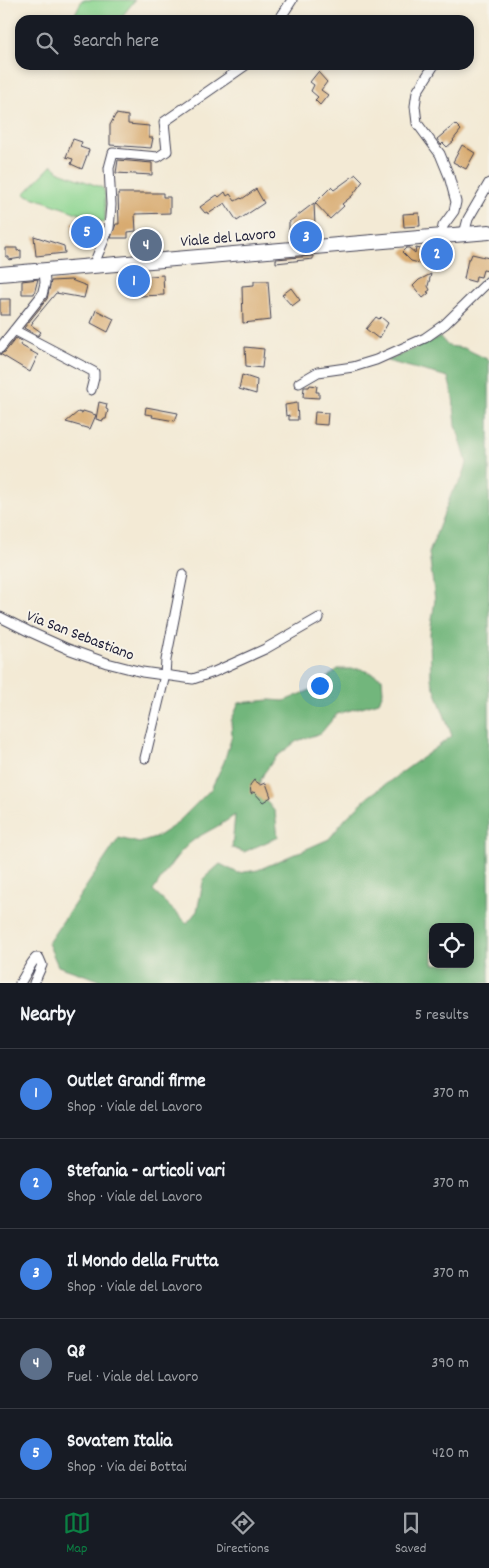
<!DOCTYPE html>
<meta charset="utf-8">
<style>
body{margin:0;font-family:Dekko,sans-serif;background:#20242c;color:#f1f3f6}
.controls{position:absolute;right:15px;bottom:15px;display:grid;overflow:hidden;border-radius:10px;box-shadow:0 2px 8px #0003}
.controls button{width:45px;height:45px;display:grid;place-items:center;padding:0;border:0;border-bottom:1px solid #363941;background:#171b24;color:#f1f3f6;font:25px sans-serif}
.you{position:absolute;left:319px;top:685px;width:18px;height:18px;margin:-12px;border:4px solid #fff;border-radius:50%;background:#1a73e8;box-shadow:0 0 0 8px #1a73e833}
.badge{display:grid;place-items:center;width:32px;height:32px;border-radius:50%;background:#0b8043;color:#fff;font-size:16px;font-weight:700}
.pin{position:absolute;translate:-50% -50%;border:2px solid #fff;box-shadow:0 1px 5px #0006}
.list{margin:0;padding:0;list-style:none}
h2{display:flex;justify-content:space-between;align-items:center;height:65px;margin:0;padding:0 20px;font-size:21px}
h2 small{font-size:16px;font-weight:400;color:#9ea1a6}
.list li{display:grid;grid-template-columns:32px 1fr auto;gap:15px;align-items:center;box-sizing:border-box;height:90px;padding:0 20px;border-top:1px solid #363941}
.list b{display:block;font-size:19px;white-space:nowrap}
.list p{margin:0;font-size:16px;white-space:nowrap;color:#9ea1a6}
.list em{font-size:16px;font-style:normal;color:#9ea1a6}
.icon{flex:none;width:28px;height:28px;fill:none;stroke:currentColor;stroke-width:2;stroke-linecap:round;stroke-linejoin:round}
.map{position:relative;flex:none;width:489px;height:983px;overflow:hidden}
.search{position:absolute;background:#171b24;box-shadow:0 2px 8px #0003;left:15px;right:15px;top:15px;height:55px;display:flex;align-items:center;gap:12px;box-sizing:border-box;padding:0 18px;border-radius:15px;color:#9ea1a6;font-size:19px}
.sheet{height:515px;background:#171b24}
nav{display:flex;justify-content:space-around;align-items:center;box-sizing:border-box;height:70px;border-top:1px solid #363941;background:#171b24;font-size:14px;color:#9ea1a6}
nav a{display:grid;justify-items:center;gap:2px}
nav .on{color:#0b8043}
.map>svg:first-child{display:block}
.green{fill:#8dd591;stroke:#587c66}
.forest{fill:#72b67b;stroke:#4a6c5b;fill-rule:evenodd}
.building{fill:#d8ab71}
.lines{fill:none;stroke-linecap:round;stroke-linejoin:round}
.street-casing{stroke:#414052;stroke-width:11}
.primary-casing{stroke:#414052;stroke-width:16}
.street{stroke:#fff;stroke-width:9}
.primary{stroke:#fff;stroke-width:14}
.labels{text-anchor:middle;stroke-width:4;stroke-linejoin:round;paint-order:stroke}
.street-label{font-size:16px;fill:#22223b;stroke:#f7f3e8}
</style>
<div class="map">
<svg width="489" height="983" viewBox="0 0 489 983">
<rect width="100%" height="100%" fill="#f7f3e8"/>
<filter id="ink" filterUnits="userSpaceOnUse"><feTurbulence type="fractalNoise" baseFrequency=".02" numOctaves="2"/><feDisplacementMap in="SourceGraphic" scale="10" xChannelSelector="R" yChannelSelector="G"/><feConvolveMatrix kernelMatrix="1 2 1 2 8 2 1 2 1" color-interpolation-filters="sRGB"/></filter>
<filter id="wash" filterUnits="userSpaceOnUse"><feTurbulence type="fractalNoise" baseFrequency=".0096" numOctaves="4" result="noise"/><feDisplacementMap in="SourceGraphic" scale="20" xChannelSelector="R" yChannelSelector="G"/><feGaussianBlur stdDeviation="1.12" result="paint"/><feColorMatrix in="noise" values="0 0 0 0 0 0 0 0 0 0 0 0 0 0 0 0 0 1.4 0 .05"/><feComposite in="paint" operator="in"/></filter>
<g filter="url(#wash)">
<rect width="100%" height="100%" fill="#f3ead5"/>
<!-- green -->
<path class="green" d="M82 0H135L119 20H72Z
M52 165 60 172 103 188 105 193V223L24 194Z"/>
<!-- forest -->
<path class="forest" d="M440 337 448 346 464 348 489 360V983H108L58 966 48 943 119 838 139 843 155 838 175 825 211 789 224 762 232 735 231 721 239 703 270 700 284 701 313 689 338 669H361L382 678 383 692 379 702 337 714 321 733 297 741 276 757 264 773 257 789 275 812 278 837 244 852 232 848 235 815C223 824 210 830 198 837 179 849 165 873 153 891L187 923 197 911 204 878 220 864 238 873 258 870 329 839 346 818 368 797 452 736 431 679 430 633 435 600 429 553 452 492 462 479 467 463 456 425 453 397 448 377 387 361ZM433 927H470V964H433Z"/>
<g id="blocks">
<!-- building -->
<path class="building" d="M318 72 327 82 321 90 328 95 320 105 315 100 318 97 311 91 314 85 310 82Z
M116 114 128 116V124L149 126V138H153L151 148 110 145V125Z
M455 124 461 130 453 140 454 141 447 147 443 143 441 145 437 139Z
M73 139 82 142 80 147 89 150 82 169 71 164 73 159 66 157Z
M462 145 475 153 466 169 453 162Z
M118 160 152 163V175L116 173Z
M356 174 363 181 352 196 342 204 344 206 330 219 315 203 331 187 334 190Z
M256 189 264 203 237 221 225 203 208 214 207 212 205 213 200 207 217 195 219 197 225 192 227 196 230 194 235 201 241 198 242 199Z
M118 193H163V197H170V213L135 214 136 231 128 232V238H111L116 224H119Z
M314 203 315 225 308 226V236L294 238V235H289V222Z
M419 213 420 226 404 227 403 214Z
M90 221 91 238 73 240 72 222Z
M34 236 64 246 65 253 36 256Z
M430 247H438L439 268 411 261 402 252 406 248H409L415 253 416 248 430 251Z
M6 248H17V251L21 250V258L9 260V257H6Z
M472 254 489 258V271L483 270 481 277 476 276 475 282 464 279 468 259H470Z
M313 256V259L276 263V259Z
M431 274 428 286 430 290 427 292 429 293 423 298 413 286 419 280Z
M163 275 164 295 139 296 131 291 129 278Z
M38 279 34 294H22V281Z
M71 280 87 286 84 298 56 293 32 322H33L31 325 41 332 38 336 24 328 47 299 51 281Z
M254 281H268L271 320 243 323 242 286 254 285Z
M291 288 300 300 292 306 282 295Z
M0 299H10V315H0Z
M96 310 114 319 108 332 91 323Z
M376 317 379 319 381 317 388 323 379 339 366 329Z
M16 338 22 341 20 345 38 355 30 372 0 354 5 352Z
M245 347 264 349 262 368 246 366Z
M242 375 257 380 256 394 239 389Z
M310 385 317 386 316 392H319V398L303 397 304 387H309Z
M99 402 107 404 106 409 108 410 106 419H104L103 421 96 419Z
M297 403 298 420H289V415L286 416 285 405Z
M146 407 178 413 175 421 152 417 153 415 145 414Z
M83 411 96 415 90 429 66 422 78 412 82 413Z
M315 412 328 413 327 425 314 424Z
M254 780 261 785 266 783 271 797 263 802 254 792 251 794 250 785Z"/>
</g>
</g>
<g filter="url(#ink)">
<use href="#blocks" fill-opacity="0" stroke="#414052" stroke-width="1"/>
<g class="lines">
<!-- street casing -->
<g class="street-casing">
<path id="street" d="M279 20 292 0
M434 65 417 92 415 106 417 123 440 154 449 176 456 202 454 211 443 226 441 236
M464 234 468 219 489 183
M93 266 109 228 111 205 109 168 113 153 158 157 167 151 164 122 246 65
M14 330 94 372V378L91 390
M0 348 42 295 45 283 44 270
M299 383 318 372 353 367 376 360 425 338 445 324 489 281
M0 617 28 631 68 649 107 663 142 672 193 679 214 672 265 649 319 618
M145 758 165 675 166 660 183 574
M20 983C26 975 29 965 36 958H39L42 965 34 983"/>
</g>
<!-- primary casing -->
<g class="primary-casing">
<path id="primary" d="M0 274 489 232"/>
</g>
<!-- street -->
<use href="#street" class="street"/>
<!-- primary -->
<use href="#primary" class="primary"/>
</g>
</g>
<g class="labels">
<!-- street labels -->
<g class="street-label">
<text transform="translate(228 236) rotate(-5)" y="6">Viale del Lavoro</text>
<text transform="translate(81 634) rotate(21)" y="6">Via San Sebastiano</text>
</g>
</g>
</svg>
<div class="controls">
<button><svg class="icon" aria-label="locate" viewBox="0 0 24 24"><circle cx="12" cy="12" r="6"/><path d="M12 2v4M12 18v4M2 12h4M18 12h4"/></svg></button>
</div>
<div class="you"></div>
<div class="pin badge" style="left:134px;top:281px;background:#3f7fe0">1</div>
<div class="pin badge" style="left:437px;top:254px;background:#3f7fe0">2</div>
<div class="pin badge" style="left:306px;top:237px;background:#3f7fe0">3</div>
<div class="pin badge" style="left:146px;top:245px;background:#5c6f8a">4</div>
<div class="pin badge" style="left:87px;top:232px;background:#3f7fe0">5</div>
<div class="search"><svg class="icon" aria-label="search" viewBox="0 0 24 24"><circle cx="10" cy="10" r="6"/><path d="M15 15l6 6"/></svg>Search here</div>
</div>
<section class="sheet">
<h2>Nearby<small>5 results</small></h2>
<ul class="list">
<li><span class="badge" style="background:#3f7fe0">1</span><div><b>Outlet Grandi firme</b><p>Shop · Viale del Lavoro</p></div><em>370 m</em></li>
<li><span class="badge" style="background:#3f7fe0">2</span><div><b>Stefania - articoli vari</b><p>Shop · Viale del Lavoro</p></div><em>370 m</em></li>
<li><span class="badge" style="background:#3f7fe0">3</span><div><b>Il Mondo della Frutta</b><p>Shop · Viale del Lavoro</p></div><em>370 m</em></li>
<li><span class="badge" style="background:#5c6f8a">4</span><div><b>Q8</b><p>Fuel · Viale del Lavoro</p></div><em>390 m</em></li>
<li><span class="badge" style="background:#3f7fe0">5</span><div><b>Sovatem Italia</b><p>Shop · Via dei Bottai</p></div><em>420 m</em></li>
</ul>
</section>
<nav>
<a class="on"><svg class="icon" aria-label="map" viewBox="0 0 24 24"><path d="M3 6l6-2 6 2 6-2v14l-6 2-6-2-6 2zM9 4v14M15 6v14"/></svg>Map</a>
<a><svg class="icon" aria-label="directions" viewBox="0 0 24 24"><path d="M12 3l9 9-9 9-9-9zM9 14v-3h6M13 9l2 2-2 2"/></svg>Directions</a>
<a><svg class="icon" aria-label="saved" viewBox="0 0 24 24"><path d="M7 4h10v16l-5-4-5 4z"/></svg>Saved</a>
</nav>
